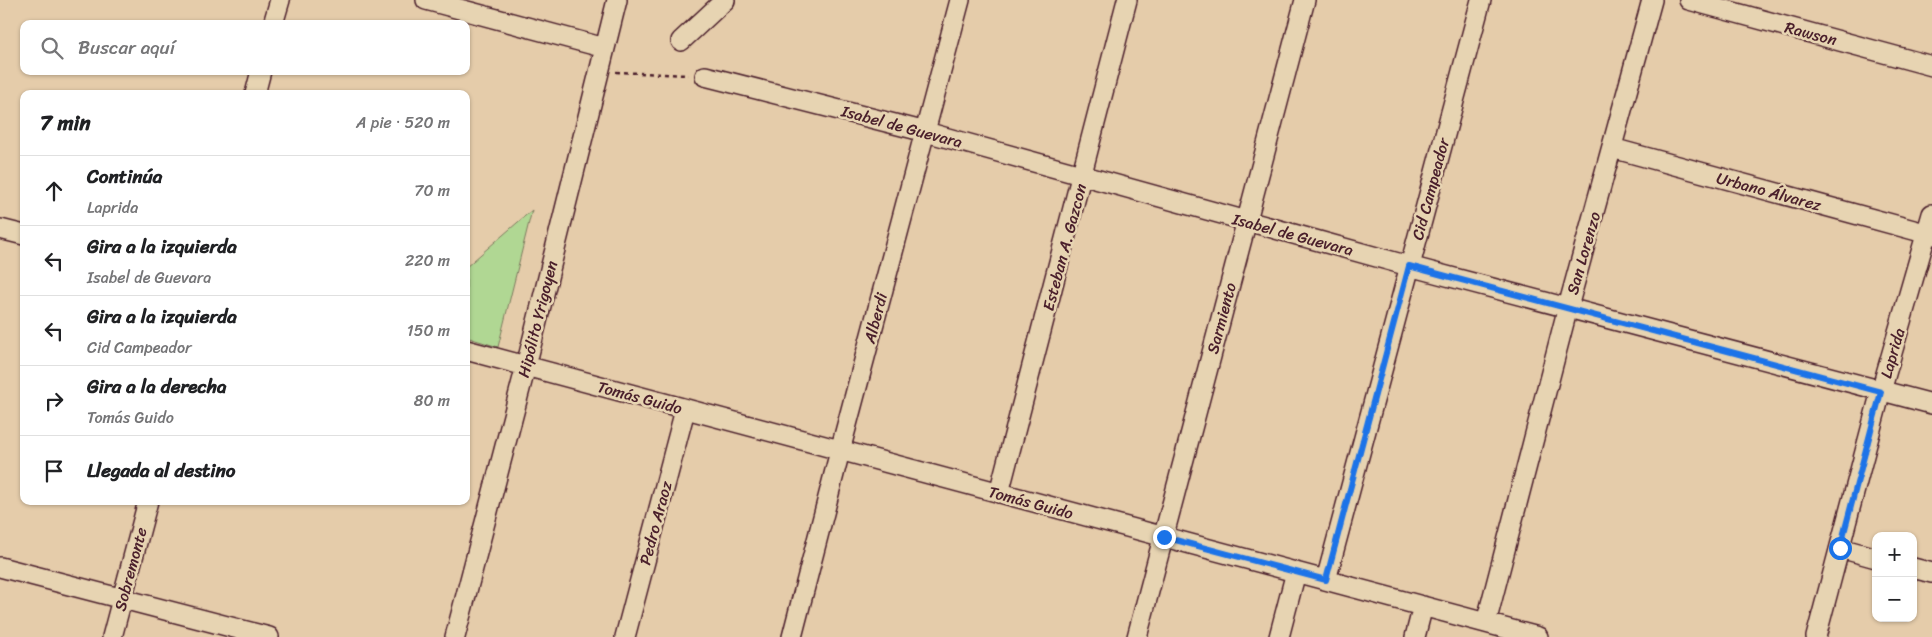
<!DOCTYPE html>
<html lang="es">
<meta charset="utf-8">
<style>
body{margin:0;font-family:Sriracha,sans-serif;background:#f2f2f2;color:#202124}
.controls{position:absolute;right:15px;bottom:15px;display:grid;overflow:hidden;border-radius:10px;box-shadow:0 1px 4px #0004}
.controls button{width:45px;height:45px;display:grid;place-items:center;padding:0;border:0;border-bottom:1px solid #e0e0e0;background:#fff;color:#202124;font:25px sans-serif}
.stop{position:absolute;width:15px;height:15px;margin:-11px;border:4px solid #1a73e8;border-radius:50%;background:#fff}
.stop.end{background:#1a73e8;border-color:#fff;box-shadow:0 1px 5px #0008}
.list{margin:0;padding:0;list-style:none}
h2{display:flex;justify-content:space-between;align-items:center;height:65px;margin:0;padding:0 20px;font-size:21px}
h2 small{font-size:16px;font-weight:400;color:#757577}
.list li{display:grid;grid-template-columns:32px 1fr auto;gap:15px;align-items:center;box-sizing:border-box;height:70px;padding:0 20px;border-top:1px solid #e0e0e0}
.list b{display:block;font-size:19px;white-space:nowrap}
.list p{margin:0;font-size:16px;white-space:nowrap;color:#757577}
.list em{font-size:16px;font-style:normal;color:#757577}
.icon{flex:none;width:28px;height:28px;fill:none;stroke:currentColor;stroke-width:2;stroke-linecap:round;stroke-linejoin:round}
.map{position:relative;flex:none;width:1932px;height:637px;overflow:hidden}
.search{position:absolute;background:#fff;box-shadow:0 1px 4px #0004;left:20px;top:20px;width:450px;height:55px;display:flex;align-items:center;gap:12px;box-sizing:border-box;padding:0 18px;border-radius:10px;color:#757577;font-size:19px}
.panel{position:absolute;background:#fff;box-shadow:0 1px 4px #0004;left:20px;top:90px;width:450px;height:415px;border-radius:10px}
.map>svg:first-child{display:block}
.green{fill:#b0d793;stroke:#7d7b5f}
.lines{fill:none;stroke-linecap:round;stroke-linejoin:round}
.minor-casing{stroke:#4a1f2b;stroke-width:22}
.path{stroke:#4a1f2b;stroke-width:2.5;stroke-dasharray:4 4;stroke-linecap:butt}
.minor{stroke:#e7d4b2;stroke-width:19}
.route{stroke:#1a73e8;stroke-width:6}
.labels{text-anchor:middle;stroke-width:5;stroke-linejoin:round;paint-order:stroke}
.street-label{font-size:16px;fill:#4a1f2b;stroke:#e7d4b2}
</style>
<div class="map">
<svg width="1932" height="637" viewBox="0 0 1932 637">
<rect width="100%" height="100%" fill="#e5ccaa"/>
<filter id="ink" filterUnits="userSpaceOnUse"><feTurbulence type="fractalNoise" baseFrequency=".02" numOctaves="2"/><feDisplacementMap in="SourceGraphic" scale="10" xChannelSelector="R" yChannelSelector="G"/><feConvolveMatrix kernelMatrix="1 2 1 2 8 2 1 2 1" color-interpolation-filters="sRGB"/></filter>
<g filter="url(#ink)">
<!-- green -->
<path class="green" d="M532 210 498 347 466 337V267Z"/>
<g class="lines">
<!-- minor casing -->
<g class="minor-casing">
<path id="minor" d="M426 0 605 48
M1689 0 1932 66
M273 24 280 0
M681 41 725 0
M705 76 926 132 1409 266 1932 404
M255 94 261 71
M1612 148 1932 235
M0 229 24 235
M466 350 1538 637
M999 493 1127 0
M1840 548 1876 558
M0 567 269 637
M1913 568 1932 573
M1326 580 1481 0
M1486 623 1568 307 1652 0
M112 637 148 501
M455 637 526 366 617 0
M625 637 685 410
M792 637 840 451 960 0
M1137 637 1305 0
M1279 637 1296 572
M1415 637 1423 606
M1816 637 1881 391 1932 214"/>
</g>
<!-- path -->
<path class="path" d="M616 72 688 75"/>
<!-- minor -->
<use href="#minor" class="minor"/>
</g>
</g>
<g class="lines" filter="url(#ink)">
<!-- route -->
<path class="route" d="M1164 537 1326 580 1409 266 1881 392 1840 548"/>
</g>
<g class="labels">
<!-- street labels -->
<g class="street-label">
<text transform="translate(1811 33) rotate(15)" y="6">Rawson</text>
<text transform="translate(902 126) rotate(15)" y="6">Isabel de Guevara</text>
<text transform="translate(1430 189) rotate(-75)" y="6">Cid Campeador</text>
<text transform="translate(1769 191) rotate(15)" y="6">Urbano Álvarez</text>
<text transform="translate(1293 234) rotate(15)" y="6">Isabel de Guevara</text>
<text transform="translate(1064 247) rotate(-75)" y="6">Esteban A. Gazcon</text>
<text transform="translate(1583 253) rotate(-74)" y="6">San Lorenzo</text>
<text transform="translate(875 318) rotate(-75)" y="6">Alberdi</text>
<text transform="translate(1221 318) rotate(-75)" y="6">Sarmiento</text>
<text transform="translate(537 319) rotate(-76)" y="6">Hipólito Yrigoyen</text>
<text transform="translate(1892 353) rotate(-74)" y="6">Laprida</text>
<text transform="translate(640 397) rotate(15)" y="6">Tomás Guido</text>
<text transform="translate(1031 502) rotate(15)" y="6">Tomás Guido</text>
<text transform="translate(655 523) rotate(-75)" y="6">Pedro Araoz</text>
<text transform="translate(130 569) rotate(-75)" y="6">Sobremonte</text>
</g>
</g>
</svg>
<div class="controls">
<button>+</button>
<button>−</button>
</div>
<div class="stop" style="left:1840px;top:548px"></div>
<div class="stop end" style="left:1164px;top:537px"></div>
<div class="search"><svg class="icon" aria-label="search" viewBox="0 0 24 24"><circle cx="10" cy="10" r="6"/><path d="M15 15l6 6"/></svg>Buscar aquí</div>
<section class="panel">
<h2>7 min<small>A pie · 520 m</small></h2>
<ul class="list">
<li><svg class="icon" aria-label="ahead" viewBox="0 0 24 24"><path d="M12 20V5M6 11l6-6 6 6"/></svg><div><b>Continúa</b><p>Laprida</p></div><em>70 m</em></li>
<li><svg class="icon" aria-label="left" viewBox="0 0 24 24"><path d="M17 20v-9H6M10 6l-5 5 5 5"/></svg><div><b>Gira a la izquierda</b><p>Isabel de Guevara</p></div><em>220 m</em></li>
<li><svg class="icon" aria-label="left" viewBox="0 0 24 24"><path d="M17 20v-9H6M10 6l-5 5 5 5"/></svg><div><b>Gira a la izquierda</b><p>Cid Campeador</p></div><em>150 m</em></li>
<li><svg class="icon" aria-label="right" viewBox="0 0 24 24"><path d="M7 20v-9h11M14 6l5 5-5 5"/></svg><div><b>Gira a la derecha</b><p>Tomás Guido</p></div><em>80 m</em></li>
<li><svg class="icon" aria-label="arrive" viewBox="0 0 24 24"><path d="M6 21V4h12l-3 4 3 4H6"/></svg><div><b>Llegada al destino</b></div></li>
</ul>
</section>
</div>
